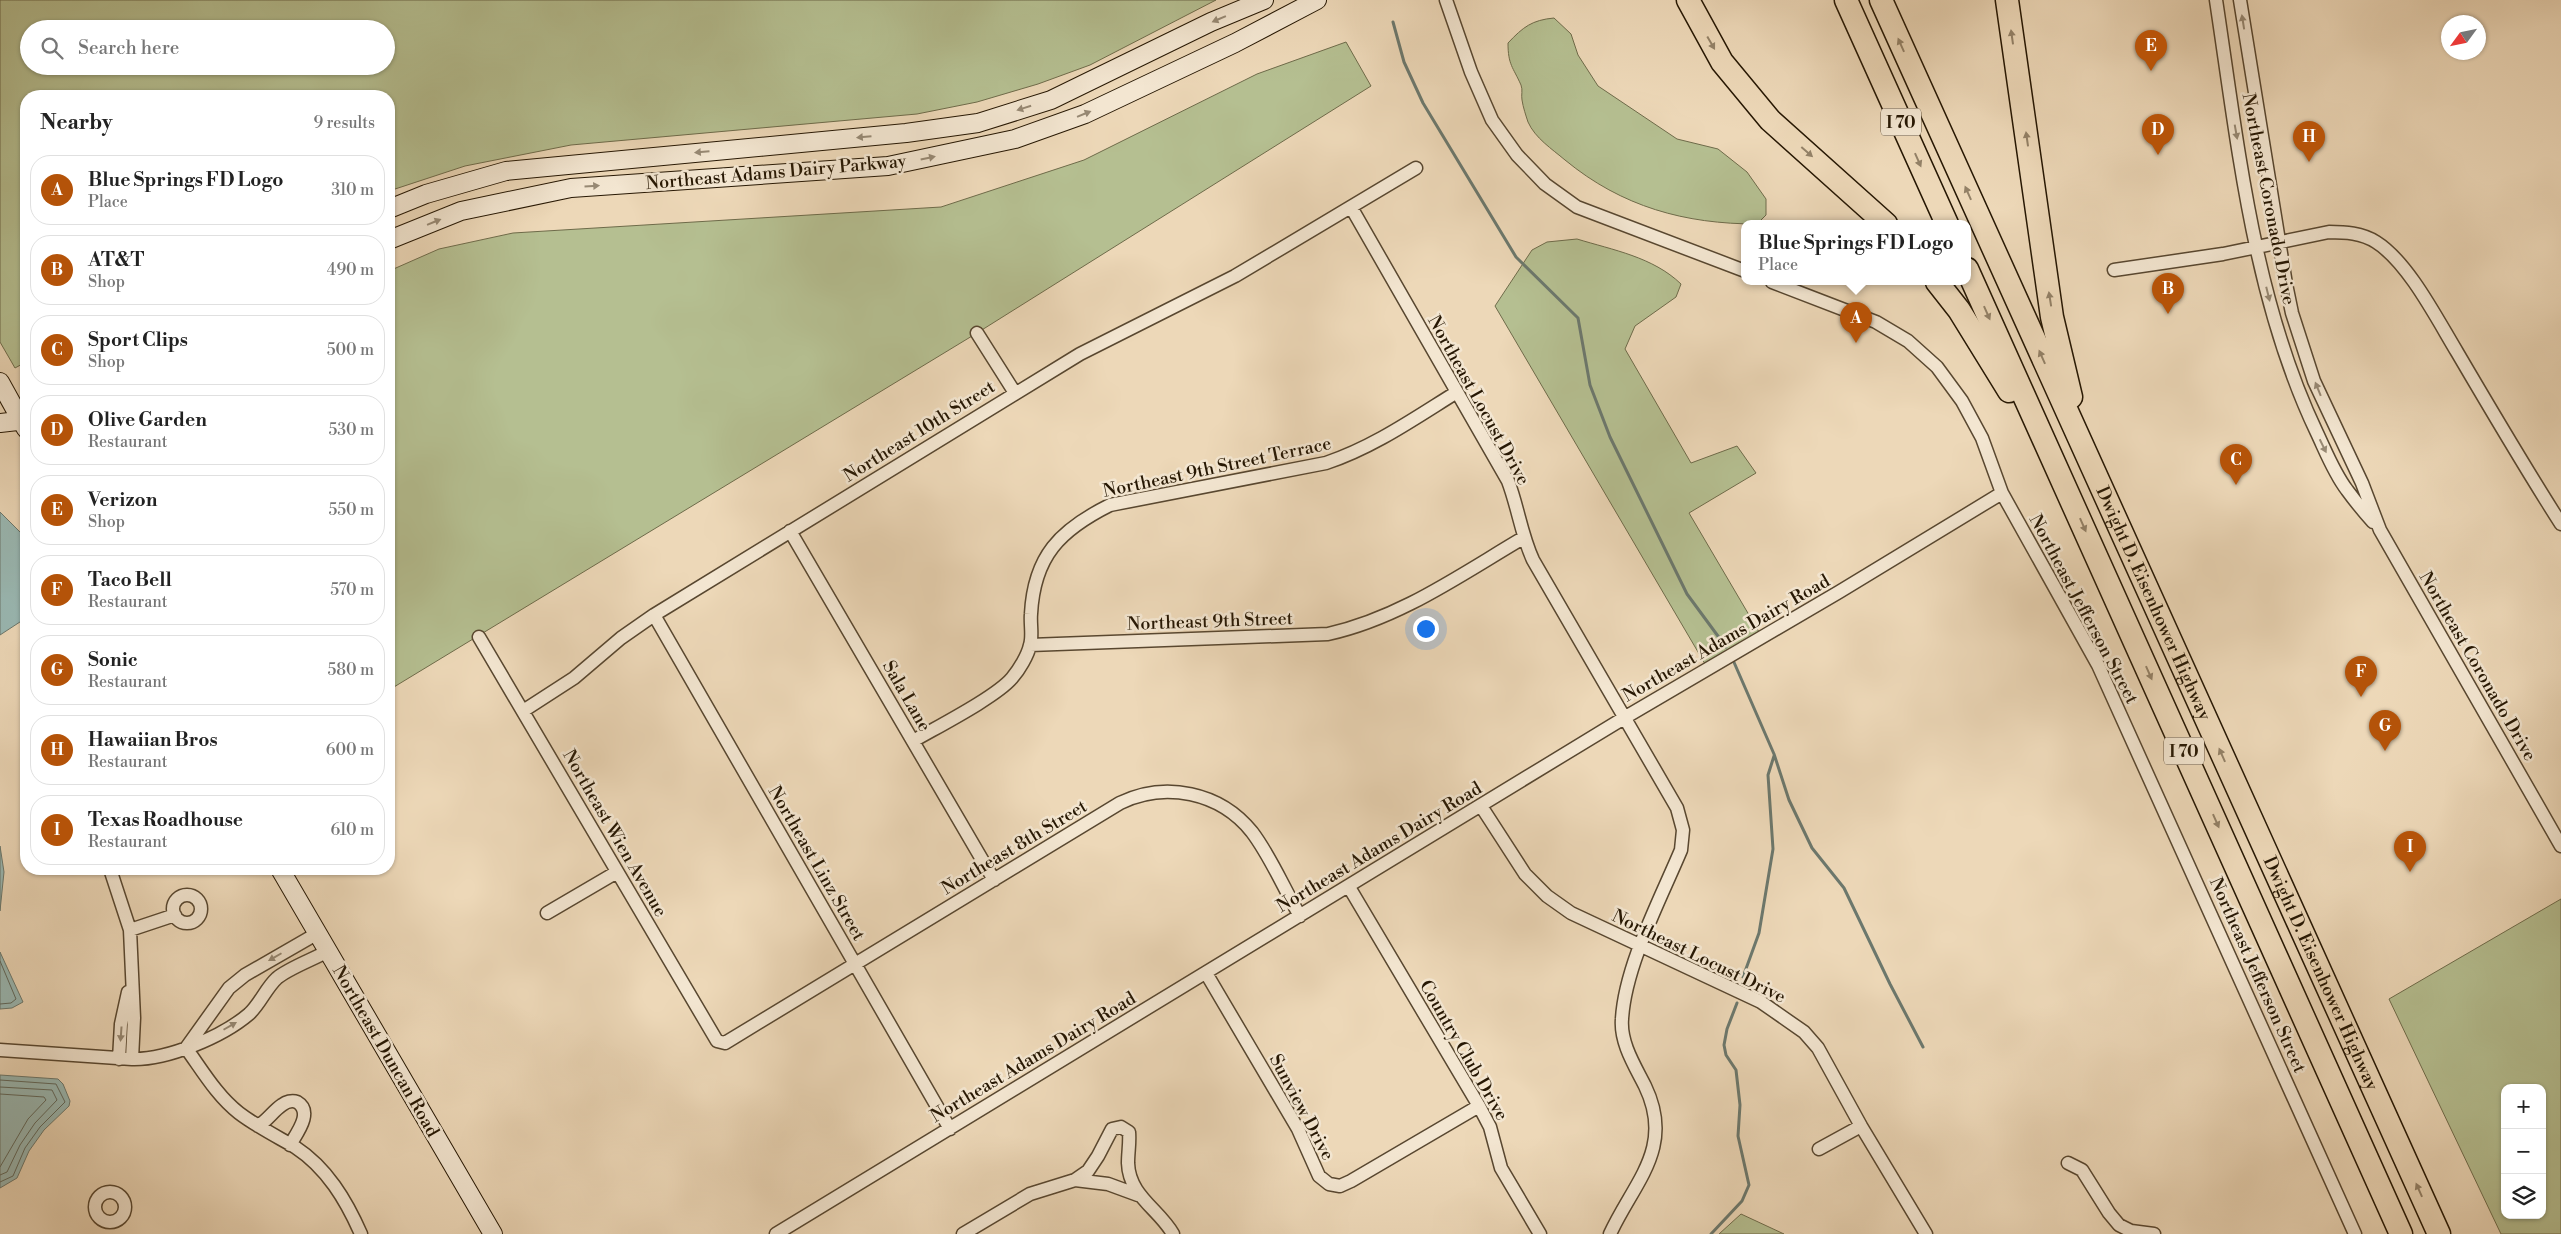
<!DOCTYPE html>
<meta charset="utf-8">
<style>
body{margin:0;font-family:"Libre Bodoni",serif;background:#f6f6f6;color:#222}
.controls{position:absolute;right:15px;bottom:15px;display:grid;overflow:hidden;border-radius:10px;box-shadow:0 1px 4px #0004}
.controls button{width:45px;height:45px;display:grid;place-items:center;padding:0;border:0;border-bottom:1px solid #e0e0e0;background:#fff;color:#222;font:25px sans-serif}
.compass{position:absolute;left:2441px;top:15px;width:45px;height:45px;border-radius:50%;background:#fff;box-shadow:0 1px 4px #0004;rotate:237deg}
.you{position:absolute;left:1425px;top:628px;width:18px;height:18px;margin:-12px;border:4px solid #fff;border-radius:50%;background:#1a73e8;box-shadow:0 0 0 8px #1a73e833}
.badge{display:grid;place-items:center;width:32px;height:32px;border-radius:50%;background:#b45309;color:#fff;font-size:16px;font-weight:700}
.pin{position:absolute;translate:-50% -41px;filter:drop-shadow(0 1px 2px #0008)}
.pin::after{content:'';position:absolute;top:26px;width:18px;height:15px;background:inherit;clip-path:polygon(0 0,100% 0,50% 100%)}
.popup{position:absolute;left:1741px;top:220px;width:230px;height:65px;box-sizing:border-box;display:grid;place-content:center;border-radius:10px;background:#fff;filter:drop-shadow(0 1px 4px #0005);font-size:16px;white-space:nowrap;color:#767676}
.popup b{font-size:19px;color:#222}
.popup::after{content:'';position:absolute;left:50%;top:100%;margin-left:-10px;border:10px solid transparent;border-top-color:#fff}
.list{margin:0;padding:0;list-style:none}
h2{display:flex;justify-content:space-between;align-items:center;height:65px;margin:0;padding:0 20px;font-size:21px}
h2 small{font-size:16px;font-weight:400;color:#767676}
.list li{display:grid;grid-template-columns:32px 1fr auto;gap:15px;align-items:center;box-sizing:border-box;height:70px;margin:0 10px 10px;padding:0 10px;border:1px solid #e0e0e0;border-radius:20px}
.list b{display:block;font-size:19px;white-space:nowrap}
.list p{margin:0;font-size:16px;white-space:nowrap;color:#767676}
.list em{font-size:16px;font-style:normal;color:#767676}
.icon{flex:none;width:28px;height:28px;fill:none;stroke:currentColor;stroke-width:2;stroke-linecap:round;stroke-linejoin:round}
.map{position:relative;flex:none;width:2561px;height:1234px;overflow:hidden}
.search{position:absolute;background:#fff;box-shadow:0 1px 4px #0004;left:20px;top:20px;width:375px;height:55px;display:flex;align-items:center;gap:12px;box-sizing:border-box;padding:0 18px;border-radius:28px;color:#767676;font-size:19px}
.panel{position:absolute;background:#fff;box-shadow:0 1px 4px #0004;left:20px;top:90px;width:375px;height:785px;border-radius:20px}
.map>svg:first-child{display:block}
.green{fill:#b5bf91;stroke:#6e6b4a;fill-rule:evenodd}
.water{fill:#9ab9b4;stroke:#6c786d}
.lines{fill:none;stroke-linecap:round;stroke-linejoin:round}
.shore{stroke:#60685c;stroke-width:1}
.stream{stroke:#6c786d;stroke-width:3}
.street-casing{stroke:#584730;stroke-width:15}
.secondary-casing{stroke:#261703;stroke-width:20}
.highway-casing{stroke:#261703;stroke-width:25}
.street{stroke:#f3e6d1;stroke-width:12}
.secondary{stroke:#f3e6d1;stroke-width:18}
.highway{stroke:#edd8b8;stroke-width:22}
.oneway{fill:#978974}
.oneway2{fill:#938167}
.labels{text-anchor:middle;stroke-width:5;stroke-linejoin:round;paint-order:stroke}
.shield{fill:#f3e6d1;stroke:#645541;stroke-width:1}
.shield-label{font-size:16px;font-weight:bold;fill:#261703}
.street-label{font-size:18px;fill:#261703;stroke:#f3e6d1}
</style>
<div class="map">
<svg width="2561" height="1234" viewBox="0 0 2561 1234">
<rect width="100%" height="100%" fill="#edd8b8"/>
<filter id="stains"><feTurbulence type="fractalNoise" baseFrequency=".004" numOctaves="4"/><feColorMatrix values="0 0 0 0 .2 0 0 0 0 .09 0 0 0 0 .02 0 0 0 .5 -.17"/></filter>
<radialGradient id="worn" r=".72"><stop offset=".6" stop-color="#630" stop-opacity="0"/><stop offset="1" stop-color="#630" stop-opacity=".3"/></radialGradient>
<!-- green -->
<path class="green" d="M0 0H1216L1090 65 1038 84 977 102 917 114 571 145 465 166 389 191V96H26V362L15 368 0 342ZM29 29H386V66H29Z
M1554 18 1571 34 1578 55 1598 86 1677 139 1718 149 1747 172 1766 199V215L1757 224C1685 224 1622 207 1565 160 1552 149 1535 138 1528 122 1526 116 1523 107 1522 100 1521 95 1523 90 1521 85 1513 67 1508 65 1508 43 1523 27 1532 20 1554 18Z
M1346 42 1371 86 977 333 389 690V271L439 249 513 233 941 207 1084 160 1257 74Z
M1577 239C1613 250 1653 257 1681 284L1676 297 1635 326 1625 349 1691 463 1737 446 1756 473 1689 513 1762 637 1708 669 1495 306 1532 250 1547 242Z
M2561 899V1234H2501L2389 999ZM2505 1088H2542V1215H2505Z
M1741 1214 1784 1234H1719Z"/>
<!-- water -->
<path class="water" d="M0 512 26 538V618L0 635Z
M0 846 4 872 0 911Z
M0 952 23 1002 12 1008 0 1009Z
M0 1075 58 1079 63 1084 70 1101 69 1106 44 1130 29 1151 17 1178 0 1188Z"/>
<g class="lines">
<!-- shore -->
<path class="shore" d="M0 961 16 999 11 1003 0 1004
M0 1080 56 1084 65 1102 40 1127 25 1148 13 1176 0 1182
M0 1087 52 1090 57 1100 35 1123 20 1145 7 1172 0 1175
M0 1094 44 1097 46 1100 28 1119 0 1167"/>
<!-- stream -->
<path class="stream" d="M1393 22 1404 62 1423 103 1516 257 1578 318 1590 385 1610 437 1687 594 1726 647
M1733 660 1774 754 1789 800 1812 848 1844 888 1890 984 1923 1047
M1743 977 1759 933 1773 849 1768 775 1774 756
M1711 1234 1742 1201 1749 1185 1738 1136 1740 1105 1736 1070 1726 1055 1724 1045 1727 1029 1737 1003"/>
<!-- street casing -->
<g class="street-casing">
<path id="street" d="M1446 0 1471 72 1492 120 1517 155 1545 184 1577 207 1745 271
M2216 0C2238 145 2253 299 2317 433 2326 452 2334 473 2347 490 2355 501 2364 512 2373 522
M2240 0 2286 284 2292 313 2314 381 2362 483 2380 530 2561 846
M1351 207 1508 481C1518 507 1521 534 1533 560L1677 808 1683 830 1681 850C1660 900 1625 966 1622 1019 1620 1043 1635 1066 1645 1086 1675 1148 1634 1182 1610 1234
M2114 270 2223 254 2329 232C2345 232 2362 233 2376 242 2408 262 2437 319 2457 352 2491 410 2525 468 2561 524
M1772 282 1876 322 1908 341 1937 367 1962 401 1982 438 2002 493 2098 665 2355 1234
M977 333 1015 393
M790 531 994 880
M654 615 950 1129
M479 637 717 1041
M1030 645 1328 634C1400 618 1460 575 1523 538
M523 711 574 678 621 638 654 615 1080 354 1235 276 1416 168
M913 741C937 727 996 697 1012 678 1019 670 1028 655 1030 645 1033 636 1030 624 1031 614 1034 556 1060 530 1110 505L1326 463C1374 447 1415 418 1457 392
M1481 806 1525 874 1547 896 1571 913 1761 1002 1804 1032 1818 1048 1861 1126 1926 1234
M110 869 130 930 134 1018 132 1059
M1349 887 1479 1106 1490 1127 1501 1168 1540 1234
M173 909a14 14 0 1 1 28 0a14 14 0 1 1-28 0Z
M547 913 617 872
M130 930 175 915
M1206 973 1298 1129 1319 1176 1329 1184 1340 1186 1351 1181 1479 1106
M717 1041 725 1043 1120 803C1165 781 1220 792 1252 832 1271 857 1284 889 1300 916
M186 1048C202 1070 217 1096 239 1113 256 1126 276 1136 295 1147 327 1168 346 1200 361 1234
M186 1048 229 988 245 975 318 933
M0 1050 132 1059C167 1060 222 1037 249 1014 260 1004 266 988 277 978 289 968 314 959 328 951
M119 1059 121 1024 128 992
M258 1126C268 1120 273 1111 282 1105 286 1102 292 1100 297 1102 314 1112 296 1134 290 1145
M1819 1149 1861 1126
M2068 1163 2082 1170 2109 1213 2119 1225 2131 1231 2154 1234
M1075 1180 1108 1184 1138 1195
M95 1207a15 15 0 1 1 30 0a15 15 0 1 1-30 0Z
M776 1234 1624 718 1839 592 2002 493
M963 1234 1030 1194 1075 1180 1088 1171 1098 1156 1112 1129 1121 1127 1129 1132C1130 1143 1128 1152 1128 1163 1129 1196 1159 1209 1173 1234"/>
</g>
<!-- secondary casing -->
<g class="secondary-casing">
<path id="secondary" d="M389 209 426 194 506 171 906 133 978 123 1051 100 1211 22 1264 0
M389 240 461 211 571 188 888 166 1015 139 1085 114 1235 43 1317 0
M0 382 26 429
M0 423 26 420
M280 869 493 1234"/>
</g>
<!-- highway casing -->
<g class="highway-casing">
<g id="highway">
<path d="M1688 0 1722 62 1770 120 1886 224"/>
<path d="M1846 0 1947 224"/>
<path id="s1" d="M1881 0 2439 1234"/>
<path d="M2007 0 2052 317 2071 397"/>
<path d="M1967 269 2401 1234"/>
<path d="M1937 282 1959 310 2009 391"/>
</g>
</g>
<!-- street -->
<use href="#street" class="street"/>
<!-- secondary -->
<use href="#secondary" class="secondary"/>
<!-- highway -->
<use href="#highway" class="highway"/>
</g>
<!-- one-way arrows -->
<defs><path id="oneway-solid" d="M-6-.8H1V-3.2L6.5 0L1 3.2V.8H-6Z" transform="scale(1.25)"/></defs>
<g class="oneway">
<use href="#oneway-solid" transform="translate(1219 19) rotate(157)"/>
<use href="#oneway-solid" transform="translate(2243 22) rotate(-99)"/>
<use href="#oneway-solid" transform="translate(1024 108) rotate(162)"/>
<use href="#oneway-solid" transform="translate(1084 114) rotate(-22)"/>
<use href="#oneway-solid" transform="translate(2236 132) rotate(80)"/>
<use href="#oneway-solid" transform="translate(864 137) rotate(175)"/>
<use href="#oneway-solid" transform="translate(702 152) rotate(175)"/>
<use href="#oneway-solid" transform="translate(928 158) rotate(-12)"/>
<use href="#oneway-solid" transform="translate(592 186) rotate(-4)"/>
<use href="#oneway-solid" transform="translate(434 222) rotate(-22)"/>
<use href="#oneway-solid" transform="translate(2268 294) rotate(76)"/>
<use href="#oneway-solid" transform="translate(2318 389) rotate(-112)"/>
<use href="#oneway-solid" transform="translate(2323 446) rotate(64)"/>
<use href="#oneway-solid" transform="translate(275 957) rotate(150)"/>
<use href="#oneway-solid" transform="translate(230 1026) rotate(-30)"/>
<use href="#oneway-solid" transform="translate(121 1034) rotate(94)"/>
</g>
<g class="oneway2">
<use href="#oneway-solid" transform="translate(2012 37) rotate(-98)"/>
<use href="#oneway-solid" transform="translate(1711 43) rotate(60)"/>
<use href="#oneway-solid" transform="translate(1901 45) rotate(-114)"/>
<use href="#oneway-solid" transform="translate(2027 139) rotate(-98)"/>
<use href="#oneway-solid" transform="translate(1807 152) rotate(41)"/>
<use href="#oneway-solid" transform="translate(1918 160) rotate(66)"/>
<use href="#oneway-solid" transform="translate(1968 193) rotate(-114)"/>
<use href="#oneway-solid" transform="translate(2050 299) rotate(-99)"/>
<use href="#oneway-solid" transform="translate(1987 313) rotate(66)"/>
<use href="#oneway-solid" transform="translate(2042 357) rotate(-114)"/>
<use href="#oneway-solid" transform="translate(2083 525) rotate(66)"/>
<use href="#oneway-solid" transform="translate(2149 673) rotate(66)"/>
<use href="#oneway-solid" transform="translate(2222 755) rotate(-114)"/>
<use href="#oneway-solid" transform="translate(2216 821) rotate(66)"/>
<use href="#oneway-solid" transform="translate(2419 1190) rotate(-114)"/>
</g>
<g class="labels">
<!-- shield labels -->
<g class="shield">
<rect x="1881" y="108.5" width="40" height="27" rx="4"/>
<rect x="2164" y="737.5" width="40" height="27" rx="4"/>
</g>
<g class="shield-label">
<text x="1901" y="128">I 70</text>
<text x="2184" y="757">I 70</text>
</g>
<!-- street labels -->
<g class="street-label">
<text transform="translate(776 172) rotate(-5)" y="6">Northeast Adams Dairy Parkway</text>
<text transform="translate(2269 199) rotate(79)" y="6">Northeast Coronado Drive</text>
<text transform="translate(1479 400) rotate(61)" y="6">Northeast Locust Drive</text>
<text transform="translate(919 431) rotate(-32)" y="6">Northeast 10th Street</text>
<text transform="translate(1217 467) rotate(-12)" y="6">Northeast 9th Street Terrace</text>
<text dy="6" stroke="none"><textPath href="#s1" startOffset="662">Dwight D. Eisenhower Highway</textPath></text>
<text transform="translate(2084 609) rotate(62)" y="6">Northeast Jefferson Street</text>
<text transform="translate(1210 621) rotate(-2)" y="6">Northeast 9th Street</text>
<text transform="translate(1726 638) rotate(-30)" y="6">Northeast Adams Dairy Road</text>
<text transform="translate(2478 666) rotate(60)" y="6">Northeast Coronado Drive</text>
<text transform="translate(907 696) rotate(60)" y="6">Sala Lane</text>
<text transform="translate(615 833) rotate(60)" y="6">Northeast Wien Avenue</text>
<text transform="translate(1014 847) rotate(-31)" y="6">Northeast 8th Street</text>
<text transform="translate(1379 847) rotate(-31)" y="6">Northeast Adams Dairy Road</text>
<text transform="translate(817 863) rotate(60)" y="6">Northeast Linz Street</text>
<text transform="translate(1699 956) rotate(26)" y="6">Northeast Locust Drive</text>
<text dy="6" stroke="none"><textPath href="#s1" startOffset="1068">Dwight D. Eisenhower Highway</textPath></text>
<text transform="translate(2258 975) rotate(66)" y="6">Northeast Jefferson Street</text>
<text transform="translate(1464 1050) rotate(60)" y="6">Country Club Drive</text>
<text transform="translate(386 1051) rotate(60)" y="6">Northeast Duncan Road</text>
<text transform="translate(1033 1057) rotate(-31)" y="6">Northeast Adams Dairy Road</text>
<text transform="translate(1302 1107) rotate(62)" y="6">Sunview Drive</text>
</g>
</g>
<rect width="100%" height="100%" filter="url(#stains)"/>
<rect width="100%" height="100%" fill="url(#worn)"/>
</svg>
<div class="controls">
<button>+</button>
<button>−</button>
<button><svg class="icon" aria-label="layers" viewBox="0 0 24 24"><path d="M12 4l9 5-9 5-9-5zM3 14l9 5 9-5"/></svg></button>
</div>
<svg class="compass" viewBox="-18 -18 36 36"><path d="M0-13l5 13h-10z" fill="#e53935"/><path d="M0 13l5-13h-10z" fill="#767676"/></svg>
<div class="you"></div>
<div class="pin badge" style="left:1856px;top:343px">A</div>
<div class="popup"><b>Blue Springs FD Logo</b>Place</div>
<div class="pin badge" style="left:2168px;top:314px">B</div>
<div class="pin badge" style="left:2236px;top:485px">C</div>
<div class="pin badge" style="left:2158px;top:155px">D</div>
<div class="pin badge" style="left:2151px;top:71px">E</div>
<div class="pin badge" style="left:2361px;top:697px">F</div>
<div class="pin badge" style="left:2385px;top:751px">G</div>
<div class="pin badge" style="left:2309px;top:162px">H</div>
<div class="pin badge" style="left:2410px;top:872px">I</div>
<div class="search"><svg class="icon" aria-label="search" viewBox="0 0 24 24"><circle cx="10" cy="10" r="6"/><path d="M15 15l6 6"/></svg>Search here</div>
<section class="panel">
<h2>Nearby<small>9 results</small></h2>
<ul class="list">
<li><span class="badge">A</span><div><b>Blue Springs FD Logo</b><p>Place</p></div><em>310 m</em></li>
<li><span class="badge">B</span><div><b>AT&amp;T</b><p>Shop</p></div><em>490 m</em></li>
<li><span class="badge">C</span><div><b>Sport Clips</b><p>Shop</p></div><em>500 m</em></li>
<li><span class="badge">D</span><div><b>Olive Garden</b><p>Restaurant</p></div><em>530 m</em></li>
<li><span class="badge">E</span><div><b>Verizon</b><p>Shop</p></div><em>550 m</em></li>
<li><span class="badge">F</span><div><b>Taco Bell</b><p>Restaurant</p></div><em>570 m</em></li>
<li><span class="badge">G</span><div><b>Sonic</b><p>Restaurant</p></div><em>580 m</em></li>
<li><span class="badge">H</span><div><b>Hawaiian Bros</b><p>Restaurant</p></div><em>600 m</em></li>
<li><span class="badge">I</span><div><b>Texas Roadhouse</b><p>Restaurant</p></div><em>610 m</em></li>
</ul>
</section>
</div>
